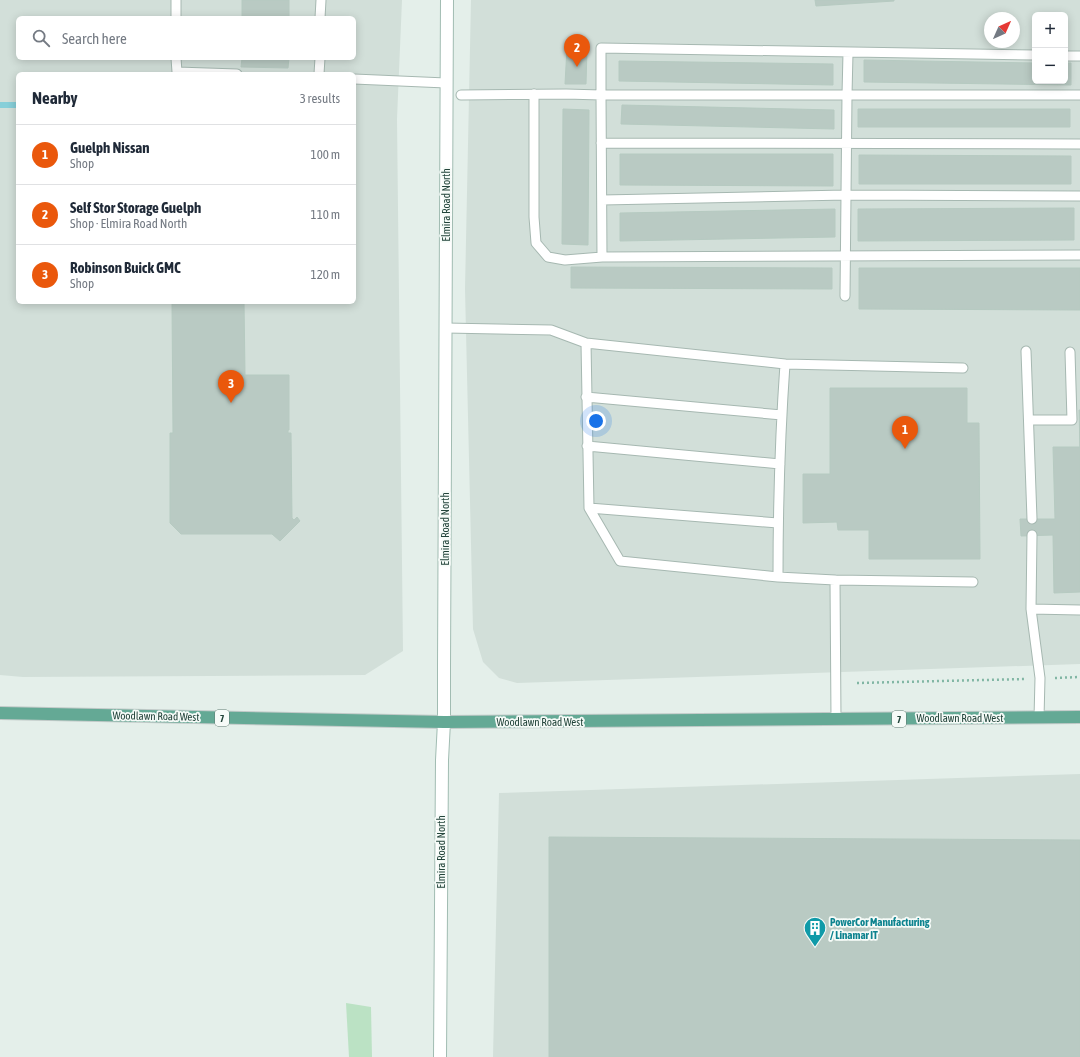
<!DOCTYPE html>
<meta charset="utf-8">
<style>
body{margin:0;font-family:"Asap Condensed",sans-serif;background:#f2f2f3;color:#1f2937}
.controls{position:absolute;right:12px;top:12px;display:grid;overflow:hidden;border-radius:6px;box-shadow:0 2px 10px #0003}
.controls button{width:36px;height:36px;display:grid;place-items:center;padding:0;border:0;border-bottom:1px solid #e0e1e3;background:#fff;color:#1f2937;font:20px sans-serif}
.compass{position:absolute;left:984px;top:12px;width:36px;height:36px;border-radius:50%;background:#fff;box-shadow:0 2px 10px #0003;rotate:45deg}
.you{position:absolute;left:596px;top:421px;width:14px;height:14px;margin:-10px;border:3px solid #fff;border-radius:50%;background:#1a73e8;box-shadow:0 0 0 6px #1a73e833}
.badge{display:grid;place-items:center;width:26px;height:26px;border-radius:50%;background:#ea580c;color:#fff;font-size:13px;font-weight:700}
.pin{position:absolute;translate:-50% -33px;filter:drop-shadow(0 1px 2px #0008)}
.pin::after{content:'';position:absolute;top:21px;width:14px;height:12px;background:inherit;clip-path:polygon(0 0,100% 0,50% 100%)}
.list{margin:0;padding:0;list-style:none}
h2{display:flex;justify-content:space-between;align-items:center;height:52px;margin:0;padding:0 16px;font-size:17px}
h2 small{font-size:13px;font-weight:400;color:#747a83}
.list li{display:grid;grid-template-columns:26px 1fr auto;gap:12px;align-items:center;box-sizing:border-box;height:60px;padding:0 16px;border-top:1px solid #e0e1e3}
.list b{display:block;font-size:15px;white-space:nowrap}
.list p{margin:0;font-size:13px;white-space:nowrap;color:#747a83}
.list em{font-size:13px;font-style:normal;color:#747a83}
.icon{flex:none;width:22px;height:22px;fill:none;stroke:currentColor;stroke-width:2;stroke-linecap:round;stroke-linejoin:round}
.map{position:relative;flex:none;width:1080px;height:1057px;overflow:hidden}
.search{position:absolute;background:#fff;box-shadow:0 2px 10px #0003;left:16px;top:16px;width:340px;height:44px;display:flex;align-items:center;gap:10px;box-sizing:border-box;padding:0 14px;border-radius:6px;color:#747a83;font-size:15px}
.panel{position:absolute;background:#fff;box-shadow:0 2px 10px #0003;left:16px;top:72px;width:340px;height:232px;border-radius:6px}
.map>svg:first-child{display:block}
.built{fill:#d2dfd9;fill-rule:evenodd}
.green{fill:#bbe2c4}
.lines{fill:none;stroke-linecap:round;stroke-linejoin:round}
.stream{stroke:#87cfd9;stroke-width:6}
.building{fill:#b9cac3;stroke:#b6cac1}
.lane-casing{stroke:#a6b8b1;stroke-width:11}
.secondary-casing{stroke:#a1bcb2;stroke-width:14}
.primary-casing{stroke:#c1cac8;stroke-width:14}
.path{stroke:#81b6a4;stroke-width:2.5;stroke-dasharray:2 3;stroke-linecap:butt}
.lane{stroke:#fff;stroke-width:9}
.secondary{stroke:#fff;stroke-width:12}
.primary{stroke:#64a995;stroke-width:12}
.labels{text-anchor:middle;stroke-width:3.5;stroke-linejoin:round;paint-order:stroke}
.shield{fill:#f6fbf8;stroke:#617a72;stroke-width:1}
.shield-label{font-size:10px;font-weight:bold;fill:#214339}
.street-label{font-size:11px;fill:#214339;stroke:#f6fbf8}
.culture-label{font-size:11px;font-weight:bold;fill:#0d838f;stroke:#f6fbf8;text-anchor:start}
</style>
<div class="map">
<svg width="1080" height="1057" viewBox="0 0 1080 1057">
<rect width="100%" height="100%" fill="#e4efea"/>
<!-- built -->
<path class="built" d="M0 0H402L397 119 403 651 365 675 23 677 0 675ZM18 18H354V58H18ZM18 74H354V302H18Z
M471 0H1080V664L517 683 499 678 483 662 473 629 465 289ZM1035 15H1065V81H1035ZM990 18H1014V42H990Z
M1080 774V1057H493L499 793Z"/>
<!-- green -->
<path class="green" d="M346 1003 371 1007 372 1057H349Z"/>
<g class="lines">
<!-- stream -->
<path class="stream" d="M0 105H18"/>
</g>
<!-- building -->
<path class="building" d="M242 0H289V18H242Z
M815 0H894V1L816 6Z
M567 48 587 49 586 84H565Z
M242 58H289L288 68 241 67Z
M864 60 1035 63V81H1065V63H1071V85L864 82Z
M619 61 833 64V85L619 81Z
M622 105 834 110V129L621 124Z
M563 109 589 110 588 245 562 244Z
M858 109H1070V127H858Z
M620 154H833V186L620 185Z
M859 155 1071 156V184H859Z
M1074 208V240L858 241V209Z
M835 209V237L620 241V213Z
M571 267 832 268V289L571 288Z
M859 268H1080V310L859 309Z
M172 302H244L245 375H289V430H288V433H291L292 518 294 520 297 517 300 521 280 541 272 534H181L170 523V433H173Z
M830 388H967V423H979L980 559H869V530H838L837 522 803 523V474H830Z
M1079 410H1080V592L1054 593 1053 535 1021 536 1020 519H1055L1053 447H1080Z
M549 837 1080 840V1057H549Z"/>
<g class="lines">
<!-- lane casing -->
<g class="lane-casing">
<path id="lane" d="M176 0V18
M320 18 321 0
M1035 55 601 48V95H1080
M1065 56H1080
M176 58 177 72 237 74
M319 74 320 58
M354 79 446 83
M461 95 566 94 601 95 602 257 565 260 548 257 536 243 534 217V94
M601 143 1080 144
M602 200 846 195 1080 196
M602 257 1080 255
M845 296 847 95 848 53
M446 328 551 330 586 343 785 364C780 435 778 506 778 577L835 580 836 719
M586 343 589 508 620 561 778 577
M1026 351 1032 519
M785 364 963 368
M586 397 782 415
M1029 420H1072L1070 352
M587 446 780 464
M589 508 778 523
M1032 535 1031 609 1040 678 1039 718
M835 580 973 582
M1031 609 1080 610"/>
</g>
<!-- secondary casing -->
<g class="secondary-casing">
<path id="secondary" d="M440 1057 442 760 444 722V667L447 0"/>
</g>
<!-- primary casing -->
<g class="primary-casing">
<path id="primary" d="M0 713 444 722 1080 717"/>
</g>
<!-- path -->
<path class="path" d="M1055 678 1080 677
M857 683 1026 679"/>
<!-- lane -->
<use href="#lane" class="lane"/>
<!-- secondary -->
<use href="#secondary" class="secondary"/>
<!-- primary -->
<use href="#primary" class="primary"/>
</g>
<!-- icons -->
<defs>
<g id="building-pin" transform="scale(1.15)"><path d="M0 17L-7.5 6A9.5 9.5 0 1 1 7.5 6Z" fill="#0f9aa8" stroke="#f6fbf8"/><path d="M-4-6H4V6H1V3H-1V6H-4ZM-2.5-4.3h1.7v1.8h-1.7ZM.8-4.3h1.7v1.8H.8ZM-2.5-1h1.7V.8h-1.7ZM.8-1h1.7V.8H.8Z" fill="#fff"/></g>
</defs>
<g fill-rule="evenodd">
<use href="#building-pin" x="815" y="928"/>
</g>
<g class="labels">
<!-- shield labels -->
<g class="shield">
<rect x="215" y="710" width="14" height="16" rx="3"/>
<rect x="892" y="711" width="14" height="16" rx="3"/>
</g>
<g class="shield-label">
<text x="222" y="722">7</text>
<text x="899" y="723">7</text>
</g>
<!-- street labels -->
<g class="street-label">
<text transform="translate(446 205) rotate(-90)" y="4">Elmira Road North</text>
<text transform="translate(445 529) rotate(-90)" y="4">Elmira Road North</text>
<text transform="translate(156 716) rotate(1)" y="4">Woodlawn Road West</text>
<text x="960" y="722">Woodlawn Road West</text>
<text x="540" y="726">Woodlawn Road West</text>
<text transform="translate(441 852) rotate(-90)" y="4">Elmira Road North</text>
</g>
<!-- culture labels -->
<g class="culture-label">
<text x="830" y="926">PowerCor Manufacturing<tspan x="830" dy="13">/ Linamar IT</tspan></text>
</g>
</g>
</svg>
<div class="controls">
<button>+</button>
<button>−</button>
</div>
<svg class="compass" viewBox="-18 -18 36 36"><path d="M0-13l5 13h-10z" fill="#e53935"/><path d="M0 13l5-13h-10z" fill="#747a83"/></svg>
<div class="you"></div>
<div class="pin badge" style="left:905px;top:449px">1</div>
<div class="pin badge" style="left:577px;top:67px">2</div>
<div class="pin badge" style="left:231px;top:403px">3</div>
<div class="search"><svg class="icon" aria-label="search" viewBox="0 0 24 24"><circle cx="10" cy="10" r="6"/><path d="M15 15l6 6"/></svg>Search here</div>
<section class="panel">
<h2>Nearby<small>3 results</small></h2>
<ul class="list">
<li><span class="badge">1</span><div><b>Guelph Nissan</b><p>Shop</p></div><em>100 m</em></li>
<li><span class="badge">2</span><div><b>Self Stor Storage Guelph</b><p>Shop · Elmira Road North</p></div><em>110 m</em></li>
<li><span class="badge">3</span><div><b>Robinson Buick GMC</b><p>Shop</p></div><em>120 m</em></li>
</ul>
</section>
</div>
